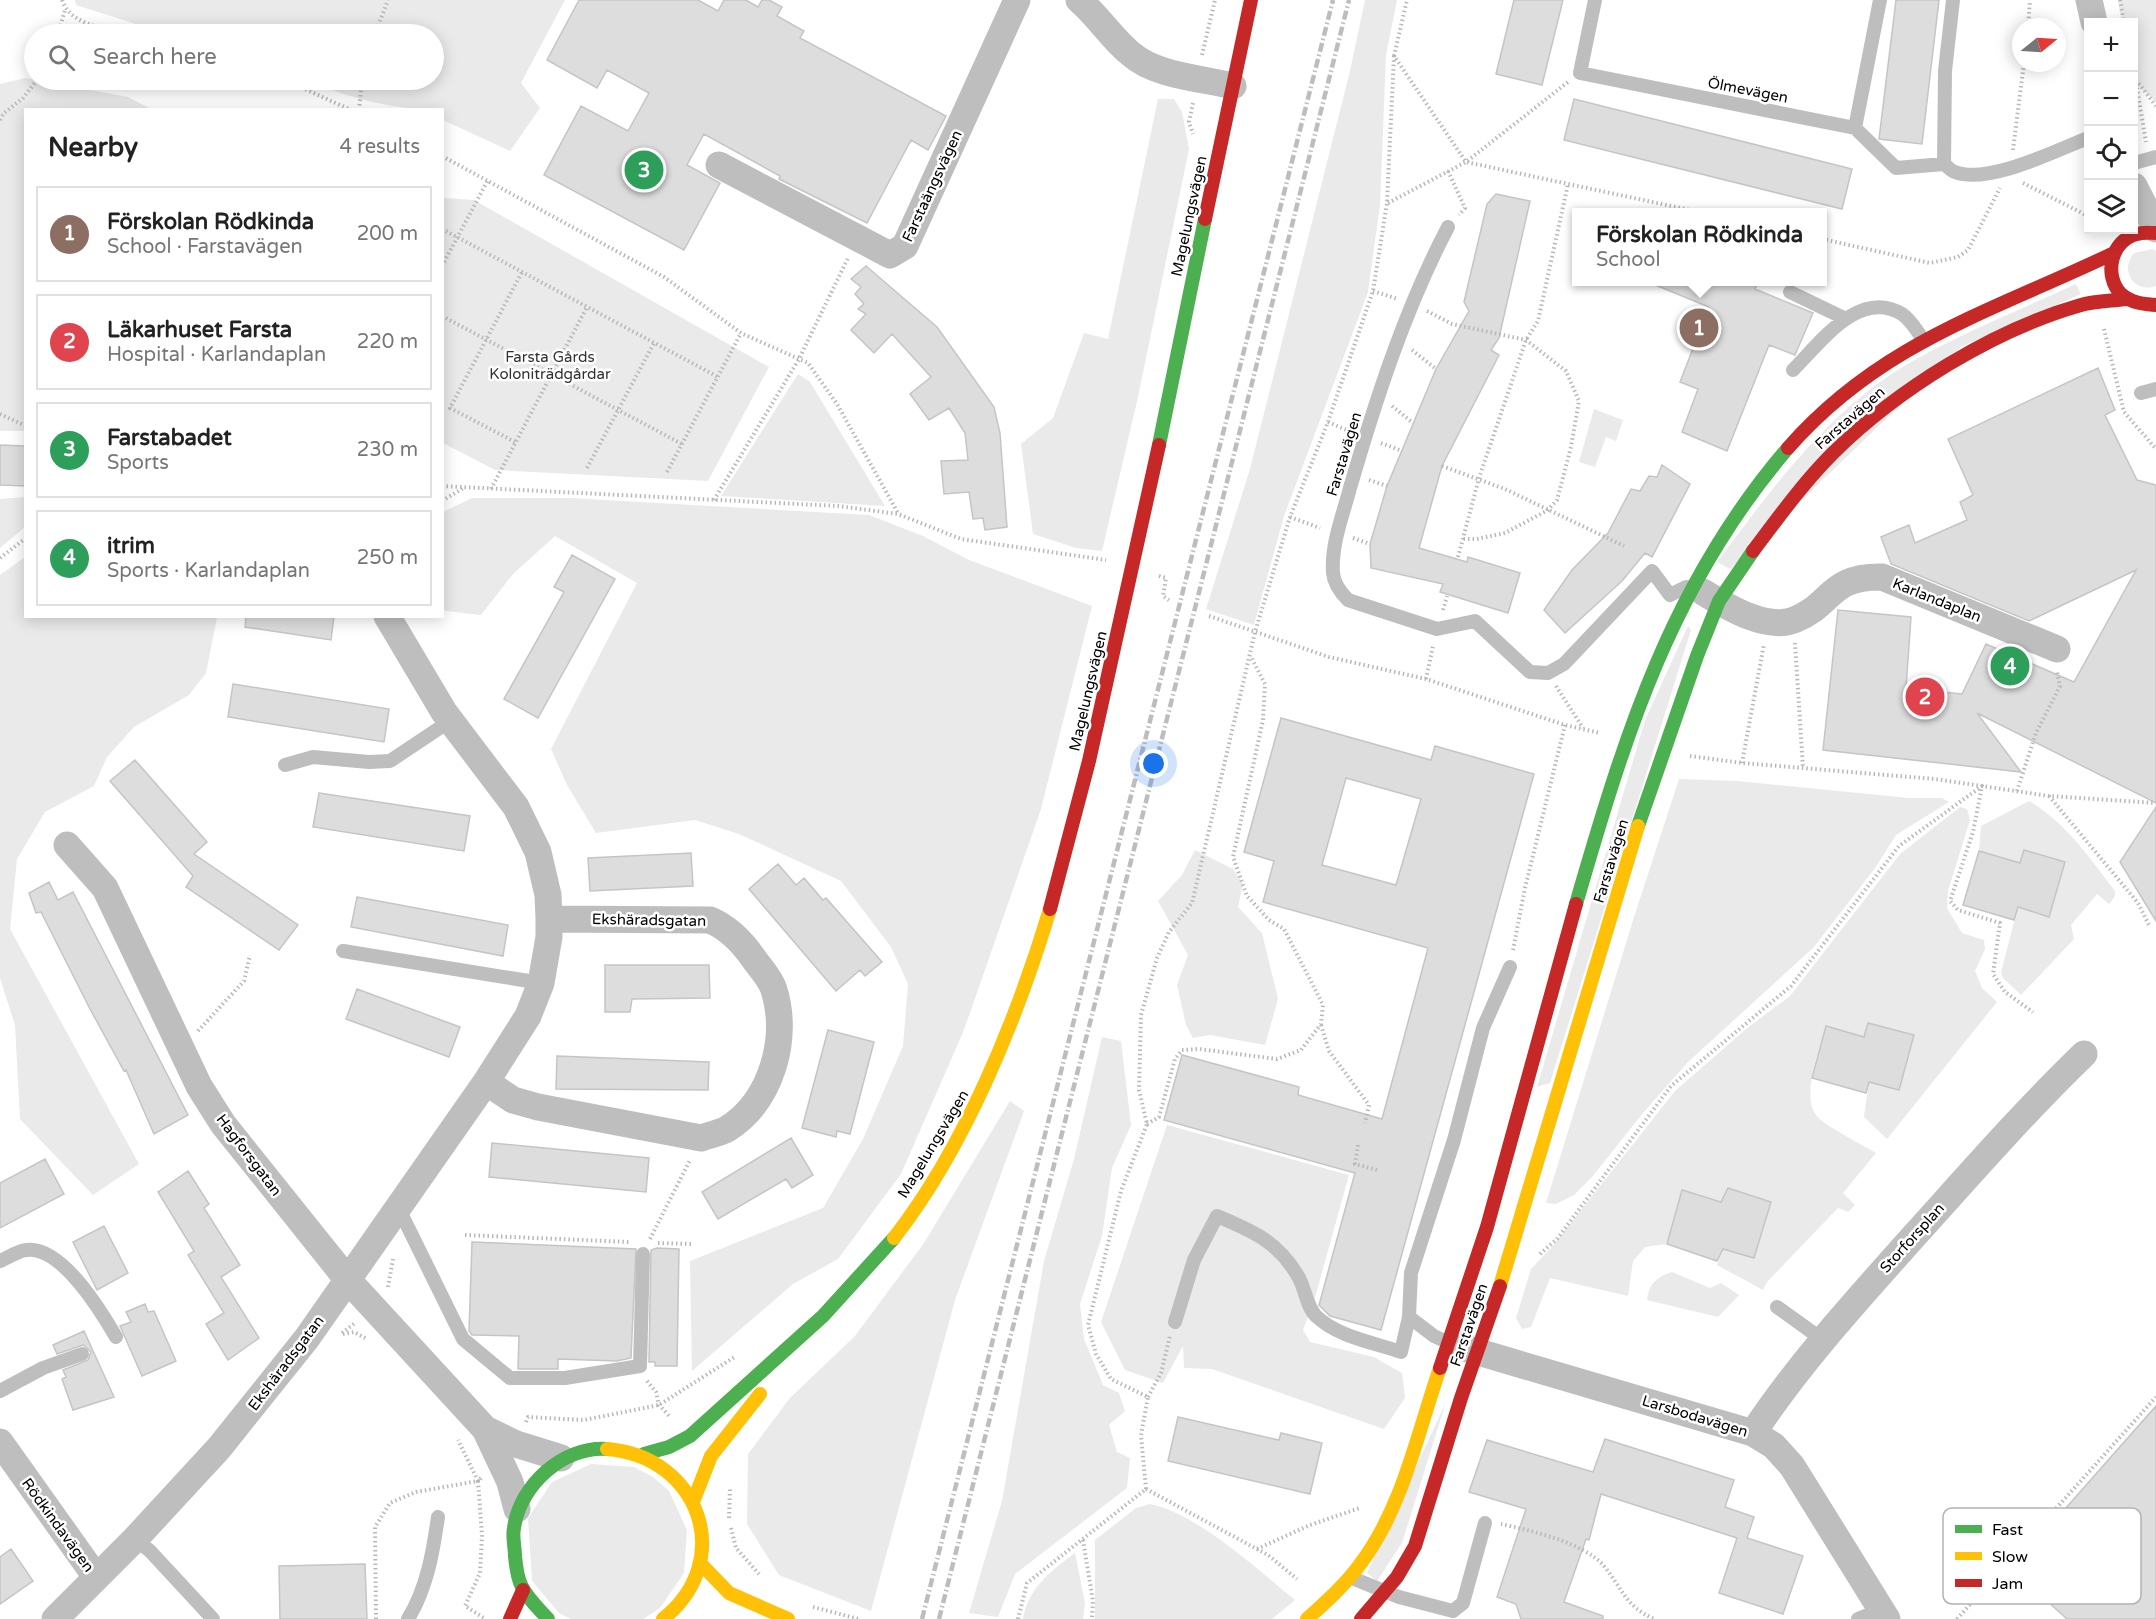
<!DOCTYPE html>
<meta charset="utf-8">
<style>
body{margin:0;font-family:"Varela Round",sans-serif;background:#f2f2f2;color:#222}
.controls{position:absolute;right:18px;top:18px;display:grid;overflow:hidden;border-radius:0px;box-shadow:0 3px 15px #0003}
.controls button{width:54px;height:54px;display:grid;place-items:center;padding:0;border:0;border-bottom:2px solid #e0e0e0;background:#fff;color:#222;font:30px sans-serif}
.compass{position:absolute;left:2012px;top:18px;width:54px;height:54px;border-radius:50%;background:#fff;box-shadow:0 3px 15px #0003;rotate:72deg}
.you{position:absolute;left:1154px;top:764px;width:21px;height:21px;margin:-15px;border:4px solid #fff;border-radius:50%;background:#1a73e8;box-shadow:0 0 0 9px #1a73e833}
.badge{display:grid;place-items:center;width:39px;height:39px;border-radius:50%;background:#0f766e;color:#fff;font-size:20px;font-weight:700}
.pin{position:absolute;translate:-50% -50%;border:3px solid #fff;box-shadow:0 2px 6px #0006}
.popup{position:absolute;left:1572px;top:208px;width:255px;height:78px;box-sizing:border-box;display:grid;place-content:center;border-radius:0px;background:#fff;filter:drop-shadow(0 2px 4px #0005);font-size:20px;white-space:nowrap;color:#767676}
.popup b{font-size:22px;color:#222}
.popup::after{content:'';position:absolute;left:50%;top:100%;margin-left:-12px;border:12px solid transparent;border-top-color:#fff}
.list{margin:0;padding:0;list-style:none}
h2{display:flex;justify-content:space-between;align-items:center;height:78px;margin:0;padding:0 24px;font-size:26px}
h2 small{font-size:20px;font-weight:400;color:#767676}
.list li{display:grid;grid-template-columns:39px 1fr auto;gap:18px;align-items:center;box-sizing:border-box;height:96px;margin:0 12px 12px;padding:0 12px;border:2px solid #e0e0e0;border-radius:0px}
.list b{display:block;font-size:22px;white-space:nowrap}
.list p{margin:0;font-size:20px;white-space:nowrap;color:#767676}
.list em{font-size:20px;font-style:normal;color:#767676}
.icon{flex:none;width:33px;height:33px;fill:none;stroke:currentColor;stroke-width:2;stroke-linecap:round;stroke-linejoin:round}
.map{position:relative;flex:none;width:2156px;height:1619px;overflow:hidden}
.search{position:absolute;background:#fff;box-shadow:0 3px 15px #0003;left:24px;top:24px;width:420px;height:66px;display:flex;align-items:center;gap:15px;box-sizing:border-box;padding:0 21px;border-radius:33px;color:#767676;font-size:22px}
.panel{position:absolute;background:#fff;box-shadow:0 3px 15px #0003;left:24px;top:108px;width:420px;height:510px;border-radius:0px}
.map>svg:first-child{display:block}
.green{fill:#eaeaea}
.building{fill:#ddd;stroke:#c5c5c5;stroke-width:1.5;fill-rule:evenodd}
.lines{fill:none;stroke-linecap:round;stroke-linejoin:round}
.path{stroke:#b8b8b8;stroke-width:4;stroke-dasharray:1.5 3;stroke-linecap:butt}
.lane{stroke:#bebebe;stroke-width:14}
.street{stroke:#bebebe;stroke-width:27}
.fast{stroke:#4caf50;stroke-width:14}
.slow{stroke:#ffc107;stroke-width:14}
.jam{stroke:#c62828;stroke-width:14}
.rail{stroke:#bdbdbd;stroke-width:4.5;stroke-dasharray:9 3 1.5 3;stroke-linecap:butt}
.labels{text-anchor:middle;stroke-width:5;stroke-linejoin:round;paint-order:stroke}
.street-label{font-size:15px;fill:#000;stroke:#fff}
.park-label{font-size:15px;fill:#303030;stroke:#fff}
.key{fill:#fff;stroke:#b2b2b2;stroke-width:1.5}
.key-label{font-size:16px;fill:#000}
</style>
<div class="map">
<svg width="2156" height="1619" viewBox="0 0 2156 1619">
<rect width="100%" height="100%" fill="#fff"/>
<!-- green -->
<path class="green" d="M75 0H565L521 83 540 108 510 151 443 120 442 110C400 110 349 100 310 80H434V34H185L136 24 76 5Z
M1365 0H1397L1386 55 1380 205 1368 292 1284 516 1254 625 1206 609 1250 469 1350 71Z
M2118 0H2156V102L2134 82V22H2122Z
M25 78 128 97 151 109 26 110 25 431H0V84Z
M1158 99H1174L1182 112 1189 149 1138 397 1102 551 1076 548 1033 534 1021 444 1053 418 1084 333 1108 339Z
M443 198 474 200 769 367 708 481 495 470 443 443Z
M2153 249 2156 251V286C2134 294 2119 270 2134 253Z
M2076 284 2081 294 1961 347 1730 569 1717 562C1774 486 1833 404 1918 358 1969 330 2024 308 2076 284Z
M798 374 810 382 885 506 721 496Z
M1594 409 1623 420 1616 441 1606 437 1595 467 1579 462Z
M25 497V527L0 548V499Z
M472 498H570L869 515 923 536 969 560 1092 606 1041 809 964 1030 901 1174 838 1259 793 1284 692 1371 690 1261 823 1208 863 1139 903 1046 908 984 891 947 841 881 739 834 695 820 596 833 567 785 551 749 637 583 555 536 513 574 481 615 446 611 442 608 443 512Z
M25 557 26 616 217 617 206 673 189 695 134 727 107 757 94 786 45 812 17 859 10 929 139 1164 93 1195 20 1119 15 1025 0 978V575Z
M1688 626 1691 630 1550 1083 1537 1087 1645 720Z
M1679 779 1737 781 1909 798H1942L1949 802 1896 835 1875 868 1814 947 1688 1062 1643 1113 1592 1177 1574 1195 1556 1204 1546 1203 1634 917Z
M2029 801C2066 823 2089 857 2115 891V896L2109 904 2097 894 2071 925 2074 939 2021 995 2003 978 2001 972 2018 907 2049 916 2065 863 2024 850 2020 863 1979 851 1981 826Z
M1960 807 1967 809 1970 820 1948 891 1947 908 1962 933 1984 940 1985 949 1975 971 1982 988 1997 1002 1887 1139 1864 1117 1869 1082 1899 1090 1914 1035 1868 1023 1864 1037 1826 1027C1820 1049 1800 1097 1817 1116 1825 1126 1863 1145 1876 1153L1843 1193 1855 1205 1848 1212 1838 1208 1767 1282 1763 1290 1717 1265 1723 1249 1754 1258 1770 1202 1728 1188 1721 1201 1682 1190 1667 1244 1645 1247 1633 1261 1628 1296 1550 1278 1531 1327 1522 1329 1516 1318 1531 1269 1551 1248 1675 1091 1746 1029 1790 996 1900 854Z
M1195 850 1233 869 1243 884 1238 907 1262 933 1278 999 1265 1045 1210 1035 1193 1038 1186 1025 1177 985 1188 955 1158 901 1182 875Z
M1102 1037 1121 1041 1131 1125 1112 1168 1102 1236 1080 1304 1084 1339 1103 1385 1119 1393 1125 1411 1109 1425 1117 1452 1130 1458 1127 1488 1015 1574 998 1617 969 1613 1002 1501 1044 1261 1074 1159Z
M1010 1101 1024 1111 955 1300 871 1611 779 1575 747 1524 748 1454 790 1398 855 1336 924 1243Z
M1167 1125 1349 1175 1314 1301 1303 1330 1310 1342 1374 1357 1402 1373 1405 1398 1384 1429 1212 1369 1184 1368 1183 1346 1163 1383 1125 1370 1101 1322Z
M1672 1272 1710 1288 1721 1283 1739 1295 1718 1317 1647 1300C1648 1285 1657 1276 1672 1272Z
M1446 1402 1402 1543 1377 1581 1367 1573Z
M591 1464 634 1467 653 1477 669 1491 687 1530 684 1573 660 1608 643 1619H571L559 1613 532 1581 528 1518 552 1482Z
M1150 1504C1198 1514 1257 1569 1295 1600L1272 1619H1095V1540L1136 1508Z
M1075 1553 1085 1603 1083 1619H1023C1028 1588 1051 1571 1075 1553Z"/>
<!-- building -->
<path class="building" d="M579 0H698L718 11 724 0H746L758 7 762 0H769L782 7 777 16 804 31 800 38 946 116 928 150 911 140 867 223 779 179 780 176 704 134 687 165 720 183 684 250 544 175 581 106 628 131 649 93 607 70 597 88 547 60Z
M1514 0H1563L1542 85 1496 74Z
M1896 0H1939L1922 144 1879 139Z
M1574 99 1852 169 1842 209 1564 140Z
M1496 194 1530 201 1499 338 1491 350 1499 355 1442 466 1419 548 1467 562 1468 557 1520 573 1508 613 1440 592 1443 584 1371 568 1370 544 1387 486 1436 369 1469 311 1464 302 1487 204Z
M866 266 937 327 994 407 1000 433 1007 527 985 530 983 518 973 519 969 492 944 494 941 461 968 460 965 433 949 408 929 420 910 394 931 377 892 334 874 353 851 330 866 314 858 309 864 304 855 294 861 287 851 279Z
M1648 282H1758L1755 289 1813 313 1795 355 1769 345 1727 451 1682 432 1698 389 1680 382 1709 307Z
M2098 368 2115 410 2105 415 2137 480 2156 485V803L1977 713 2021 772 1823 750 1838 610 1911 617 1906 688 1962 694 1986 644 2074 682 2136 570 2029 621 1891 564 1881 537 1909 525 1915 543 1967 520 1960 502 1973 495 1948 439Z
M0 445 26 446V486L0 485Z
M1662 465 1690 484 1652 557 1645 553 1622 581 1565 633 1544 610 1572 570 1608 533 1631 489 1640 491 1649 476 1657 477Z
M572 555 615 579 538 718 504 699 564 592 554 587Z
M246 616H334L331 640 245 627Z
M233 684 389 709 384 742 228 717Z
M1281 718 1431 760 1435 746 1534 774 1381 1330 1330 1316 1319 1305 1355 1173 1164 1120 1182 1055 1299 1087 1298 1095 1382 1119 1428 948 1263 902 1274 861 1244 852ZM1346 778 1421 799 1396 885 1322 865Z
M135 760 207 842 194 854 298 925 279 950 186 887 193 876 110 781Z
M319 793 470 816 464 851 313 827Z
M2156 807V921L2120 862Z
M2024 850 2065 862 2049 917 2018 907 2014 920 1963 905 1979 851 2020 863Z
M691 853 693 886 590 891 588 858Z
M778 864 796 885 804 878 823 900 826 898 882 962 865 976 860 970 836 991 749 889Z
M49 882 58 900 73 892 188 1115 154 1134 126 1070 124 1071 90 1009 41 912 36 913 29 893Z
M357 897 508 925 503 956 351 927Z
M605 965H709L710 998 632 999 630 1012H605Z
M357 989 460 1027 449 1057 346 1019Z
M1868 1023 1914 1035 1899 1090 1869 1082 1866 1093 1812 1078 1826 1026 1864 1037Z
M828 1030 874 1042 850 1134 837 1131 836 1137 802 1128Z
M557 1056 709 1062 708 1090 556 1089Z
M791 1138 813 1175 792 1188 786 1179 718 1219 702 1192Z
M492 1143 649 1158 646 1192 489 1177Z
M45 1159 64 1194 0 1228V1183Z
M188 1171 209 1204 204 1208 240 1265 221 1277 259 1338 228 1360 206 1324 224 1313 188 1255 194 1251 158 1192Z
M1728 1188 1771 1202 1754 1258 1723 1249 1717 1261 1667 1244 1682 1190 1721 1202Z
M104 1226 128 1273 97 1290 73 1242Z
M472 1242 636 1249 631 1358 617 1361 558 1359V1369H518L519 1336 472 1335 469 1331Z
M657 1248 679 1249 677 1366H655V1362H649L651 1250Z
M145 1304 148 1312 154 1311 176 1361 142 1376 120 1326 131 1322 126 1312Z
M84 1331 114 1397 73 1410 62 1379 66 1377 63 1370 88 1360 91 1352 83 1345 57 1354 53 1345Z
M2156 1406V1619H2067L2012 1569Z
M1178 1417 1279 1440 1281 1433 1322 1443 1310 1494 1168 1461Z
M1605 1439 1734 1480 1725 1507 1754 1517 1747 1538 1803 1556 1783 1614 1719 1593 1737 1538 1601 1494 1589 1540 1586 1539 1564 1602 1603 1616V1619H1521L1516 1604 1497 1597 1526 1509 1469 1492 1487 1440 1593 1472Z
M11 1549 33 1581 0 1604V1557Z
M365 1564 367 1619H280L279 1566Z"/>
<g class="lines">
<!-- path -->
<path class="path" d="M62 0C72 28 111 29 136 34
M2120 0 2124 22
M2028 27 2030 0
M58 34 65 10
M375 34 388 0
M1202 55 1215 0
M1394 56 1407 0
M2134 70 2146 142
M285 80 351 110
M2136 80 2156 106
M1193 103 1189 122 1193 134
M359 110 362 80
M0 120 4 113 23 98 37 80
M2013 150 2024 63
M442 156 664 277 741 333 808 363 837 404 898 513
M1448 171 1465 208 1459 215
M2023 183 2088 216
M1388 203 1466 162 1568 82
M442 229 718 377
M1822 239 1930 263 1958 257 1968 250 2000 188
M442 266 488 180
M1373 291 1398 299
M1427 311 1452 324 1526 340 1566 371 1579 401 1571 447 1557 500 1548 510 1505 533 1477 539H1462
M442 316 682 444
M2104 329 2124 412 2156 449
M1412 350 1436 369
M1392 406 1413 423
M0 414 26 426
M1328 422 1349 431
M515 442 450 408 522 272
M1381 443 1402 451
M1442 466 1505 489 1624 546
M587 468 654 343
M667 472 741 333
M1369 480 1387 486
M442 486 838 506 898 514 961 539 1106 560
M491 489 587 307
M714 500 799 359 848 258
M442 501 465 487
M1290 517 1320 528
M1353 538 1370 544
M1458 557 1479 478 1526 340 1538 321 1568 184
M0 558 26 538
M1159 576 1166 578 1163 596 1169 600
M1443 610 1447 596
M1209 616 1329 657 1426 679 1565 725 1600 733
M1795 643 1803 768
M1426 679 1433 646
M1556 686 1583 728
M1690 756 1742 763 1935 779 1982 786 1973 832 1950 901 1958 910 2000 923 1993 974 2005 992 2033 1012
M1742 763 1764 644
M2017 791 2036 733 2060 686 2057 672
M2049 796 2138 903 2150 927
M1513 950 1525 888 1565 725
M1321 1025 1329 1051 1369 1105 1365 1123
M198 1031 244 981 250 955
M1147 1124 1159 1117 1175 1059 1182 1050 1199 1049 1277 1059 1301 1050 1321 1024 1323 1005 1284 929 1269 920 1247 896 1233 857 1263 720 1265 684 1251 657
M1358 1145 1355 1164 1377 1170
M465 1235 629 1242
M650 1239 690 1160
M658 1243 693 1244
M1540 1254 1557 1239 1671 1086 1791 986 1899 846 1982 786 2049 796 2156 803
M388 1287 393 1259
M342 1333 355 1323
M343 1334 354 1332 367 1339
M647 1381 656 1392 659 1405 670 1417
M1148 1397 1161 1373 1170 1336
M526 1422 528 1417 584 1420 659 1405 736 1356
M481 1478 478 1481 482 1536 480 1573 465 1606 484 1618
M1146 1489 1268 1555 1297 1579
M729 1518 730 1489
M1501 1524C1529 1530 1585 1543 1604 1566 1622 1588 1625 1606 1654 1619
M731 1528 736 1548 759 1574
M1083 1540 1093 1601 1092 1619
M1257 1549 1310 1525 1360 1508
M813 1607 859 1619
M376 1619 375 1527 390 1503 416 1492 478 1481 458 1440
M1018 1619 1027 1583 1146 1489 1141 1435 1148 1397 1111 1379 1096 1354 1088 1325 1121 1191 1147 1124 1139 1090 1141 1015 1157 958 1169 932 1192 903 1255 632 1290 517 1328 422 1373 291 1387 203 1394 56 1466 162 1699 212
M1957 1619 2156 1397"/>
<!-- lane -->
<path class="lane" d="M1595 0 1580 73 1855 128 1880 0
M1953 0 1945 71 1944 164C1947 166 1951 171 1955 172 1988 185 2057 150 2088 138
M1855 128 1896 168 1944 164
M2134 163 2156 157
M1448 227C1405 309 1376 399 1350 488 1343 515 1331 544 1333 573 1334 584 1340 592 1348 600L1437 629 1475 621 1530 672 1548 673 1564 664 1652 571 1670 595 1686 587
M1790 292 1844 318
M1793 370C1820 343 1859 288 1902 314 1910 319 1917 331 1923 339
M2141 393 2156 389
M285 765 313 757 369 762 390 761 450 721
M343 951 541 983
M398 1207 463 1339 510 1378H565L640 1366 643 1254
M0 1261C7 1258 18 1251 26 1250 61 1245 101 1311 116 1337
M1777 1307 1823 1340
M1175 1322 1194 1260 1217 1216C1253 1231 1279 1242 1299 1278 1305 1289 1307 1307 1316 1316 1338 1337 1372 1342 1401 1352L1409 1317
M1449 1343 1434 1336 1409 1317 1411 1273 1454 1140 1483 1028 1510 967
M0 1391 43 1368 82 1354
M135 1539 150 1551 213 1619
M1352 1578 1399 1597 1453 1611 1463 1603 1485 1523
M408 1619C427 1588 433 1552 438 1517
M1858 1619 1880 1610"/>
<!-- street -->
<path class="street" d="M1079 0C1099 17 1112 39 1131 54 1156 76 1201 78 1233 86
M2089 0 2094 22
M719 165 890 255 905 246 1017 0
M2134 186 2156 229
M1703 592C1726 606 1766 631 1794 620 1833 605 1828 576 1882 577L2057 649
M67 845 105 888 199 1086 223 1124 347 1279 485 1429 510 1482 517 1509
M486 1082 513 1100 538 1107 701 1138C709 1135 720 1133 727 1129 772 1101 789 1038 774 990 771 979 761 969 754 959 743 943 729 928 710 920L549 919
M1458 1346 1753 1433 1774 1446 1792 1466 1887 1619
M485 1429 516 1444 561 1458
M1753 1433C1800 1362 1857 1300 1914 1236 1970 1174 2024 1112 2084 1054
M0 1442 96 1577
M55 1619 135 1539 219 1448 307 1338 486 1082 528 1016 541 983 549 937V919L548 895 538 852 516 807 444 712 387 616"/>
<!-- fast -->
<path class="fast" d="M1159 445 1205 219
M1638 826 1697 656 1719 601 1753 551
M1576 904C1625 735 1671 584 1788 448
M644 1454 669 1447 690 1436 823 1316 894 1238
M548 1619C539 1609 528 1599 522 1587 517 1578 516 1566 515 1556 515 1547 512 1537 514 1528 520 1485 563 1446 607 1449"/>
<!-- slow -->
<path class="slow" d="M894 1238C965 1147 1017 1019 1050 909
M1500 1286 1638 826
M607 1449C699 1456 737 1560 663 1619
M693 1502 711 1456 760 1394
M701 1564 729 1593 788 1619
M1307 1619C1326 1602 1346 1584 1361 1563 1403 1507 1417 1434 1440 1368"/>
<!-- jam -->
<path class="jam" d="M1205 219 1251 0
M2156 233C2150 233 2143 232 2137 234 2111 240 2103 275 2121 294 2131 303 2144 304 2156 305
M1788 448C1881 342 1993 311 2114 253
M1753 551C1778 518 1803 483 1833 453 1898 389 1993 330 2081 305 2095 301 2111 301 2126 299
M1050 909 1089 761 1159 445
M1440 1368 1487 1227 1576 904
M510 1619 523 1590
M1361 1619 1397 1577 1415 1546 1461 1398 1500 1286"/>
<!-- rail -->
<path class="rail" d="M922 1619 1333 0
M939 1619 1349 0"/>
</g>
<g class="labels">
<!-- street labels -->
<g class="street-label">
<text transform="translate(1748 90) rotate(11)" y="5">Ölmevägen</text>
<text transform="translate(932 186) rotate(-65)" y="5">Farstaängsvägen</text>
<text transform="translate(1189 216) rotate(-78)" y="5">Magelungsvägen</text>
<text transform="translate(1850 418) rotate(-41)" y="5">Farstavägen</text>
<text transform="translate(1344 454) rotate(-73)" y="5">Farstavägen</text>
<text transform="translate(1937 600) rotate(22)" y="5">Karlandaplan</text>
<text transform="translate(1088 691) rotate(-77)" y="5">Magelungsvägen</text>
<text transform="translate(1611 861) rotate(-73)" y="5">Farstavägen</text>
<text transform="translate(649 920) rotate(1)" y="5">Ekshäradsgatan</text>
<text transform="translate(933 1144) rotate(-59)" y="5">Magelungsvägen</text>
<text transform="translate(249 1155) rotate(53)" y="5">Hagforsgatan</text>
<text transform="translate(1912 1238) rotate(-48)" y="5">Storforsplan</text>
<text transform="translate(1469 1325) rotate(-71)" y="5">Farstavägen</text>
<text transform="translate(286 1363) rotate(-53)" y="5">Ekshäradsgatan</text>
<text transform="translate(1695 1416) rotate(17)" y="5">Larsbodavägen</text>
<text transform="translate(58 1525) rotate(54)" y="5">Rödkindavägen</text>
</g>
<!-- park labels -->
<g class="park-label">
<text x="550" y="362">Farsta Gårds<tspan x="550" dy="17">Koloniträdgårdar</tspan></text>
</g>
</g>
<!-- legend -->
<rect x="1943" y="1508" width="198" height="96" rx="9" class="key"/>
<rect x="1955" y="1525" width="27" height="8" fill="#4caf50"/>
<rect x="1955" y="1552" width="27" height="8" fill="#ffc107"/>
<rect x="1955" y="1579" width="27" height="8" fill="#c62828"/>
<g class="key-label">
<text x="1992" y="1535">Fast</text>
<text x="1992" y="1562">Slow</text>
<text x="1992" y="1589">Jam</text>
</g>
</svg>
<div class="controls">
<button>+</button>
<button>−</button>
<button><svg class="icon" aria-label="locate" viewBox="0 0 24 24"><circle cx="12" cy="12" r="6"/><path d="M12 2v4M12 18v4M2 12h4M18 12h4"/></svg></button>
<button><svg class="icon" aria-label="layers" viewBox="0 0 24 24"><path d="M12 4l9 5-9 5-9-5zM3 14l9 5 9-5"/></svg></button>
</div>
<svg class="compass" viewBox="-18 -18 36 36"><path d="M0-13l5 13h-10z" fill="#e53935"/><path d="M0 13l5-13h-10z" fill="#767676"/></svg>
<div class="you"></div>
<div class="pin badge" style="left:1699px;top:328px;background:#8d6e63">1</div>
<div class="popup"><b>Förskolan Rödkinda</b>School</div>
<div class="pin badge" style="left:1925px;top:697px;background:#e0444e">2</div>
<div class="pin badge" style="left:644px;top:170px;background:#2e9e5b">3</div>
<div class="pin badge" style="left:2010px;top:666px;background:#2e9e5b">4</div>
<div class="search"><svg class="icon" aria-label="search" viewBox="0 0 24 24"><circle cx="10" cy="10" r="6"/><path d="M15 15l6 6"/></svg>Search here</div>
<section class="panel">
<h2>Nearby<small>4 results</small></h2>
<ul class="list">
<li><span class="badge" style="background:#8d6e63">1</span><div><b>Förskolan Rödkinda</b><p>School · Farstavägen</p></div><em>200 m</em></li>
<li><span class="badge" style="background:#e0444e">2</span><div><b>Läkarhuset Farsta</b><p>Hospital · Karlandaplan</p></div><em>220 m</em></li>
<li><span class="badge" style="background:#2e9e5b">3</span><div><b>Farstabadet</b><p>Sports</p></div><em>230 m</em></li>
<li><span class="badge" style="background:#2e9e5b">4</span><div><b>itrim</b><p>Sports · Karlandaplan</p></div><em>250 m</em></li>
</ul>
</section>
</div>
